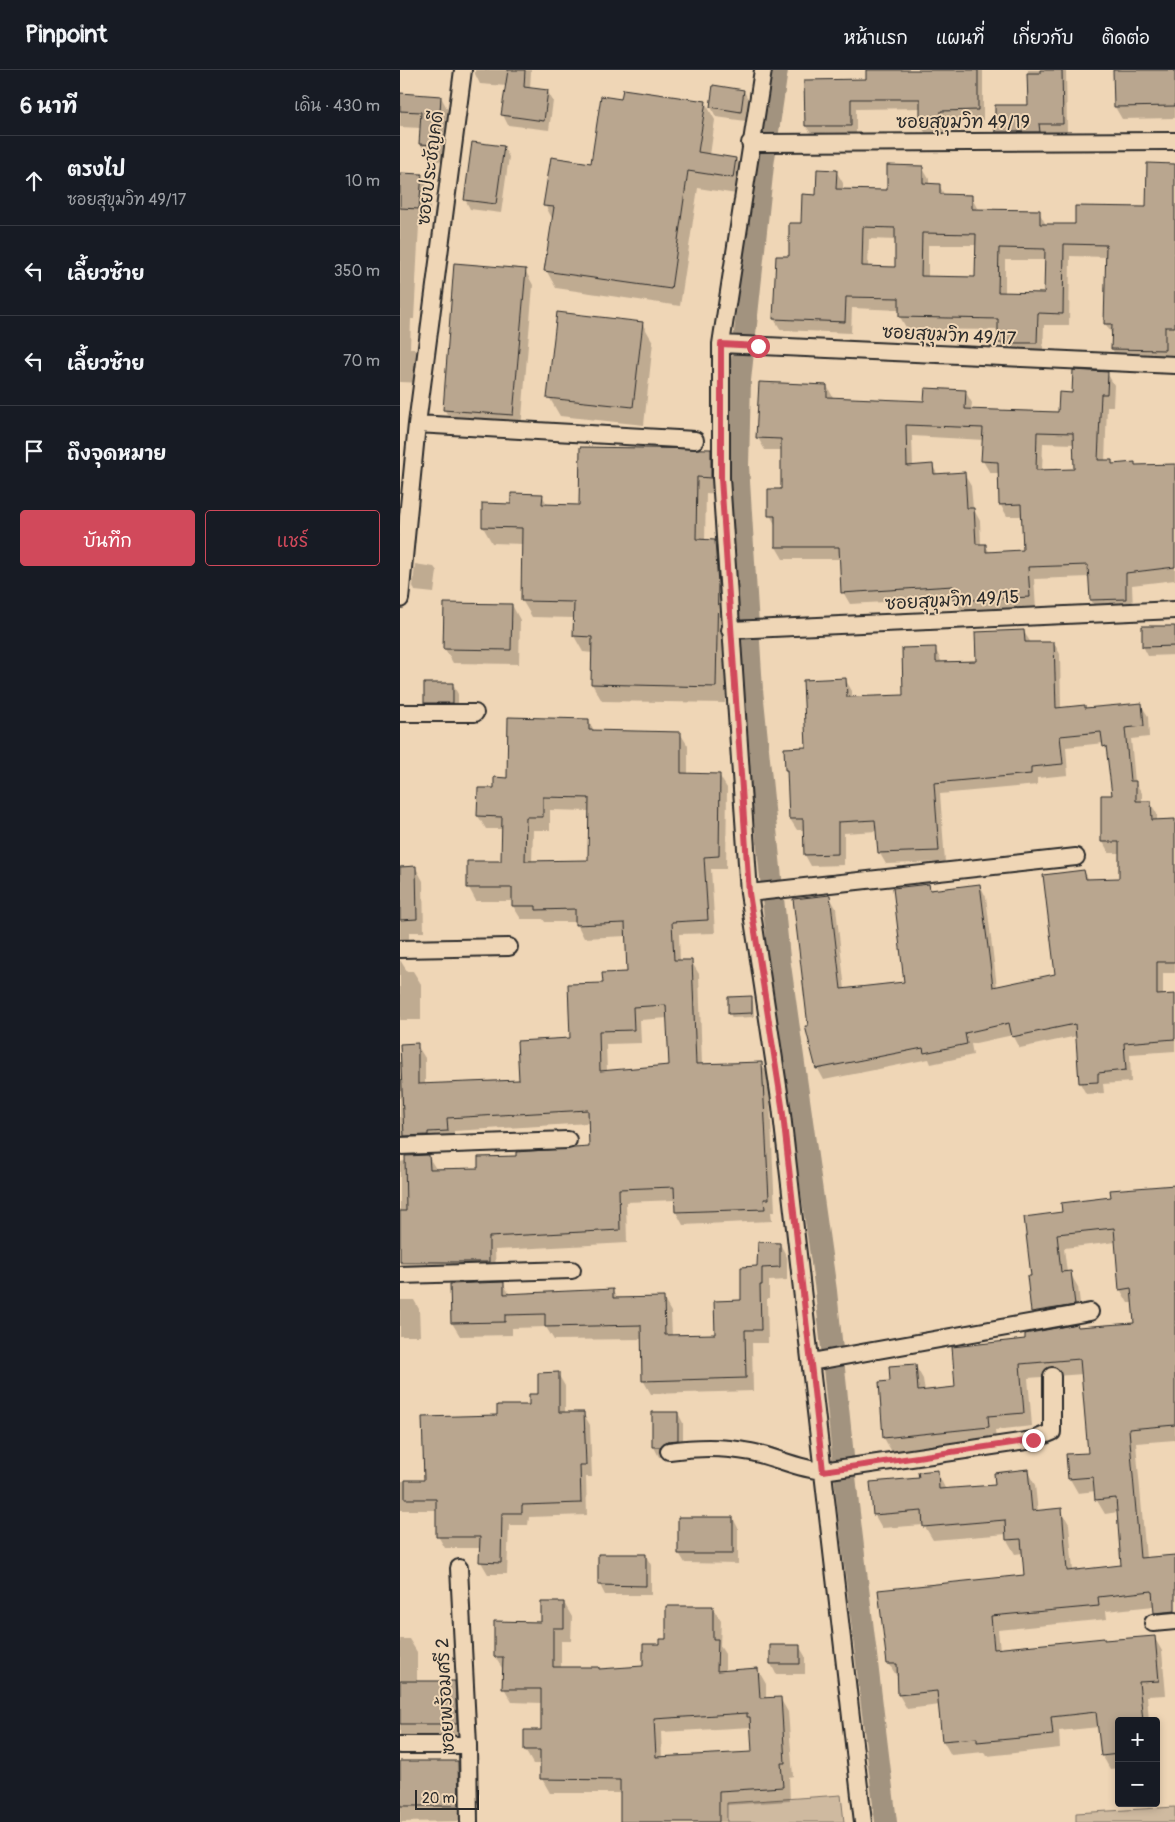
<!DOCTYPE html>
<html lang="th">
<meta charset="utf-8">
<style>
body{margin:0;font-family:Pangolin,"Playpen Sans Thai",sans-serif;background:#242831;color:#f1f3f6}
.controls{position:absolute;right:15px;bottom:15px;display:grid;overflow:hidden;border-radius:5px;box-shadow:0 2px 8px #0003}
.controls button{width:45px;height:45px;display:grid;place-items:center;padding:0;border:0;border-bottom:1px solid #363941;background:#171b24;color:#f1f3f6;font:25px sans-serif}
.scale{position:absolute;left:15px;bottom:12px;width:64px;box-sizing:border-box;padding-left:5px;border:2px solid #2b2b2b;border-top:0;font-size:14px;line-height:18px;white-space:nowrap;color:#2b2b2b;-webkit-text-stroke:4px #efd6b6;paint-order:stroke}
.stop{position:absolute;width:15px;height:15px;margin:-11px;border:4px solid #d1495b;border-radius:50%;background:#fff}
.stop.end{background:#d1495b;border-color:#fff;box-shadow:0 1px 5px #0008}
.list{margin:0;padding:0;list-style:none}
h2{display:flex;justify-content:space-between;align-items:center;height:65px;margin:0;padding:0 20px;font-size:21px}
h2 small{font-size:16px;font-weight:400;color:#9ea1a6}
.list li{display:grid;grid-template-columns:32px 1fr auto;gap:15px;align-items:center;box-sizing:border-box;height:90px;padding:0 20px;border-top:1px solid #363941}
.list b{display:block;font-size:19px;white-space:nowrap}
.list p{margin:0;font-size:16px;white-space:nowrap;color:#9ea1a6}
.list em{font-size:16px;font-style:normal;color:#9ea1a6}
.actions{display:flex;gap:10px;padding:15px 20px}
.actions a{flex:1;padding:11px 0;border:1px solid #d1495b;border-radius:5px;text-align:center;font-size:18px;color:#d1495b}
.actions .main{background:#d1495b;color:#fff}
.icon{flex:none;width:28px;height:28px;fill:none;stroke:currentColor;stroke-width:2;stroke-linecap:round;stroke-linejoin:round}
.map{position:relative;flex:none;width:775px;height:1752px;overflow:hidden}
header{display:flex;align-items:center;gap:30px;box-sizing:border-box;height:70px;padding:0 25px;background:#171b24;border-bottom:1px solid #363941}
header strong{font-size:24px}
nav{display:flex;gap:28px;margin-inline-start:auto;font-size:18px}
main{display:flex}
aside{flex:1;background:#171b24}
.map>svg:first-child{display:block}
.green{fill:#cfbaa0;stroke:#7d7266}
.shadow{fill:#0003;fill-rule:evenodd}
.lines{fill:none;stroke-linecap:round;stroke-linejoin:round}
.canal{stroke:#a2937f;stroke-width:22}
.building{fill:#b9a68f;stroke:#2b2b2b;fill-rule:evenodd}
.minor-casing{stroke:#2b2b2b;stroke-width:20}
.minor{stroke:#efd6b6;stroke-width:16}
.route{stroke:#d1495b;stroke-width:6}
.labels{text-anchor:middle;stroke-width:4;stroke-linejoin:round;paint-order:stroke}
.street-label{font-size:18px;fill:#2b2b2b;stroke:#efd6b6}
</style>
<header>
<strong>Pinpoint</strong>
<nav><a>หน้าแรก</a><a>แผนที่</a><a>เกี่ยวกับ</a><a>ติดต่อ</a></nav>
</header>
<main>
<aside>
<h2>6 นาที<small>เดิน · 430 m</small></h2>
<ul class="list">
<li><svg class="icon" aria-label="ahead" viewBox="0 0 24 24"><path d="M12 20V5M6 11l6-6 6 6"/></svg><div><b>ตรงไป</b><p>ซอยสุขุมวิท 49/17</p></div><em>10 m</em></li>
<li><svg class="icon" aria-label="left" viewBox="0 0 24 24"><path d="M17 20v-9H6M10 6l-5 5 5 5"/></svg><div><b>เลี้ยวซ้าย</b></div><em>350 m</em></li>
<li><svg class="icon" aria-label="left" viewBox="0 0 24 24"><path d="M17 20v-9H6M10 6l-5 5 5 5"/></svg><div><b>เลี้ยวซ้าย</b></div><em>70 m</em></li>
<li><svg class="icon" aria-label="arrive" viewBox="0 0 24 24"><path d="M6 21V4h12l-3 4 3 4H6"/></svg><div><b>ถึงจุดหมาย</b></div></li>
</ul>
<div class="actions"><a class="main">บันทึก</a><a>แชร์</a></div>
</aside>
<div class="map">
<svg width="775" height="1752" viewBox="0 0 775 1752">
<rect width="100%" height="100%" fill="#efd6b6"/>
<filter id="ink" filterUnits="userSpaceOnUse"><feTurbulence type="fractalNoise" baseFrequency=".02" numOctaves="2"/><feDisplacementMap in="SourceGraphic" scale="10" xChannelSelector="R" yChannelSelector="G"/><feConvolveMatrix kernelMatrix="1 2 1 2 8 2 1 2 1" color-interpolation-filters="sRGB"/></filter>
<g filter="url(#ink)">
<!-- green -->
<path class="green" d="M441 1725 444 1752H327V1733Z
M775 1737V1752H676V1743Z"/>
<!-- shadow -->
<path class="shadow" d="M75 0H131L130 19 148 22 153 31 149 60 108 55 103 45 107 16 80 14 75 4Z
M467 0H583V50H546V65H527L521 56V38L456 39V65H412L406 56 467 11Z
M628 0H666L667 63H643L644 70H601L597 62 629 36Z
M714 0H775V48L722 49 715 37Z
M314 17 344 21 349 31 346 51 316 47 311 37Z
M0 25 41 27 50 44 47 92 30 90 20 73 21 58 0 57Z
M222 30 305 32 315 50 310 85 336 89 346 106 343 125 298 118 280 236 156 218 146 200 153 150 145 135 192 95Z
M104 78 109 87 101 143 70 139 65 129Z
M522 97 529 109V115H539L545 126H571L578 140 639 142 646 155 676 156 747 139 775 106V287L719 291 712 279 713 266 705 253 707 187 670 186 669 255H644L643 285 606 284 599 272V260L507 259 500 247V240L452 238 451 263 381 260 374 249 390 188 402 154 417 126 436 101 443 113V120L488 121ZM469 169 496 170V198L468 197ZM528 175H577L576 208H528ZM605 190H646V225L605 224Z
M0 104 21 105 31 122 29 156 19 155 14 249H11L10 278H14L23 295V313L0 312Z
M125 200 133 215 121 359 53 354 44 339Z
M242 253 253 272 244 355 160 346 149 327Z
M707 303 714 315 713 336H707L705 392 711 391 713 395 734 394 736 397 775 396V510L732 515 733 541 698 542 691 530 690 507 634 509 636 539 562 543 555 528 450 534 443 522 441 489H383L376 477V456L370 445 382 420V380H365L358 368 427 316 434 329 526 332 565 321 572 333 571 340 659 343 673 324ZM512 366 584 370 583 391 590 403H599L600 434 607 446H623L624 481 590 483 585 475H581L580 451 573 438 571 416 564 404 538 405 532 395 513 397ZM643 373 674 374 675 400 642 401Z
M310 381 320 397V424L306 423 305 471H314L324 488 327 532 325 633 202 631 192 614 193 583 183 582 174 566V548L132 547 122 530 123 474 92 473 83 457V434L112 435 142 425 148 436H180Z
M0 424 1 426 0 449Z
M15 494 34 497 37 501 34 523 15 521 13 516Z
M112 535 120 550 119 594 53 593 45 579Z
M775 557V585L748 586 743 576Z
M624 562 631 573H654L660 584 661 638 684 636 686 640 741 635 748 646 749 667 731 669 735 712 742 723V733L750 732 757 744V751L775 750V903H763V926H775V981L730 984 731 1012 703 1014 704 1023 686 1024 680 1013 677 966 620 978 613 965 571 974 573 985 531 994 529 989 424 1010 418 999 407 957H410L429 826 436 838 445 920 505 913 528 815 532 821 580 815 586 827 597 917 656 905 684 801 689 810H720V783H709L703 772 713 726 708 684 704 673 666 677 668 705 637 708V715L540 724 545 792 486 794 479 782 477 761 444 763V795L411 796 405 785 404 760H397L390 749 388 704 386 700 407 678 445 609 452 621V628L504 626 535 578 542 593 577 592Z
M53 615 58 624V642H30L25 632Z
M188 650 195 662 280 663 288 676V704L319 705 327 718 326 799H311L315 863 279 864 280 891H291L299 904 302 995 361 993 369 1006 375 1142H371L372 1151 283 1155 276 1142 275 1130 226 1132 227 1173 95 1180 96 1205 0 1206V1092L28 1086 36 1099H80L117 1087 190 1079 189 1053 54 1061V1074L0 1068V975H17L25 988V1015L120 1011 172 970 204 914 229 903 227 866 184 868 176 852H145L143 849H121L113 836V831H76L69 818 68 793 102 792 103 759H86L78 746 79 719 95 720ZM150 740 190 741 189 791 132 792 133 760H150ZM268 948 270 997 207 1002 206 974 241 973 240 950Z
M0 798H16L23 811 24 862H9V882L0 887Z
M0 890 7 901H13L21 914V950H0Z
M351 928 353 932 354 947 332 948 330 943Z
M775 1116V1370L736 1373 746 1488 775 1486V1556L763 1557 755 1542 754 1536 706 1541 707 1549 598 1560 600 1580 754 1567 762 1581 766 1625 747 1626 749 1651H719V1698L710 1699 702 1685 699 1657 659 1661 660 1678 587 1686 584 1682 551 1685 543 1671 540 1635 507 1639 499 1625 498 1608 489 1594 625 1506 623 1483 615 1484 607 1470V1464L533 1470 524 1455 482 1458 474 1444 520 1409 537 1402 546 1420 596 1416 627 1401 635 1415 638 1442 661 1440 669 1454 673 1501 722 1496 718 1442 705 1444 696 1429V1421L678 1423 670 1409 689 1384 683 1304 628 1308 632 1356 595 1360 596 1371 492 1382 484 1368 491 1313 515 1295 523 1309 525 1322 556 1319 627 1270 678 1259 736 1254 734 1233H728L720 1219 716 1172 664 1178 667 1203H670L678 1217 682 1249 640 1256 632 1242 629 1208 632 1207 663 1144 712 1128Z
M380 1174 387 1187V1210L369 1211V1228H367L368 1273H352L353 1321 251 1324 243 1310 242 1269 154 1270 146 1257 112 1258V1265L60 1266 52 1253 103 1213 110 1225 212 1220 218 1230 263 1228 271 1242 272 1266 317 1265 342 1231 358 1197Z
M0 1230H14L19 1239 20 1266H0Z
M158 1304 165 1316V1343H183L190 1355 192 1407H186L187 1445 129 1447 128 1455H109L107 1504H88L81 1492V1478H45L38 1466 37 1440H0V1411H25L98 1346 130 1336Z
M278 1343 283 1353V1379L265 1387H259L254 1377Z
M333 1448 338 1458V1494L285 1493 279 1483Z
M246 1486 251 1495V1525H205L200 1515Z
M164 1533 172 1547 171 1571H161V1598L200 1600 245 1598 261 1575 312 1537 321 1551 320 1576 325 1584V1602L358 1600 366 1614V1629L380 1628 388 1642 393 1706 389 1707 390 1731 327 1735V1752H221V1723H150L142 1709V1694H133L125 1680 142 1661V1633L112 1632 104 1618V1601L95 1587 142 1553ZM352 1657 354 1683 262 1688 261 1662Z
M0 1569H9L17 1582V1612H54L61 1625 63 1666H0Z
M371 1576H399L405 1586V1604H376L371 1594Z
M57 1692 66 1707 67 1751 0 1752V1693Z
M756 1723 757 1735 736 1737 734 1733H756Z"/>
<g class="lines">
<!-- canal -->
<path class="canal" d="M377 0 363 95 340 310 338 396 352 620 379 888 426 1221 448 1435 486 1752"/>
</g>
<!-- building -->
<path class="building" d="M108 0H125L124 17 148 20 144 51 101 45Z
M466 0H578V40L541 41V56H520V29H451V56H405L404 10 466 9Z
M640 0H662L663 54H639L640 62H595V35H628L627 3H640Z
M713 0H775V36L714 37Z
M313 15 344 20 341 42 310 37Z
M223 19 306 31 298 82 336 88 333 108 288 101 271 219 144 201 154 137 143 136 151 87 191 93 201 26 221 29Z
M0 23 41 26 38 75 19 74 21 42 0 41Z
M72 72 104 76 96 134 64 130Z
M747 93 775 94V257H765V280L711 279 712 254H704L706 175 664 174 663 244 638 243 637 273H598V249L499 247V228L446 227 445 252 373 249 376 186H389V153H401L402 124 416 125 417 99 437 100 436 119 487 120V95L523 96V113L540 114V124L572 125V139L640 140V154H675V136L746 137ZM463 157 495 158V197L462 196ZM522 163 576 164 575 207 521 206ZM599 178 645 179 644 223 598 222Z
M0 103 22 104 19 139 0 138Z
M54 193 126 199 113 345 43 340Z
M157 242 243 252 233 337 147 328Z
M673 300 708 302 707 324H701L698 390H712V394L735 392V395L775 394V497L726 503V529L690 530 688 495 628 497 630 527 553 531V516L441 523 439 477H375V446H368V419H381V369L356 368 359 312 427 315V327L524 331 525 318 566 320 565 339 658 342 659 322 672 323ZM506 355 583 358 581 391 598 392 599 435 621 434 623 480 586 482V474H576L574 438H567L565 402 534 404 533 394 507 396ZM637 362 673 363 674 399 636 400Z
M180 377 311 379V408L297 407 296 469 315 470 318 514 316 617 191 614 192 567 173 566 174 532 121 531 122 458 82 457V433L111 434V423L143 424 142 434 179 435Z
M44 533 112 534 111 580 43 579Z
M742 556H775V576L742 577Z
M624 560 625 572H654L656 638 685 635V638L742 633 744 656 725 658 730 711H736V731H751L752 750 775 749V892H757V925L775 924V969L724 973 726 1000 698 1003V1012L679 1013 675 954 612 967 609 953 565 963 567 974 524 983 523 978 416 999 405 956H408L393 829 430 825 441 919 504 912 493 818 529 814 530 820 580 814 593 917 655 904 643 805 684 800 686 809 719 808V772H701V725H712L706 676 703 677 701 662 660 666 663 694 631 697V704L534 713 539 781 478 783 475 750 438 752V784L404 785 403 749H389L387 700H385L384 678 406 677 403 610 446 608 447 627 503 625 502 578 536 577V592L576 591 575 562Z
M24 613H53V633H24Z
M108 647 189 649V660L281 662V703L320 704 319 786 304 787 308 850 272 852 274 890H292L296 994 362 992 369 1129H364L365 1139 275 1142 274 1117 219 1119 220 1160 89 1167V1192H0V1141H6L5 1086 29 1085 30 1099 78 1098V1087L116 1086V1082L189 1077 188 1040 47 1048 48 1061 28 1062V1065L4 1066 0 974 18 973V1014L119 1010 117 971 170 968 168 914 203 913 202 903 227 902 225 853 175 855V839L136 840V836H112V818H67V791H101L102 747 77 746 78 718H94V707L107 708ZM143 727 189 728 188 790 125 791 126 747H143ZM266 935 269 995 200 1001 199 961 234 960 233 937Z
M16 796 17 849 0 850V797Z
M352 926V943L328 944V927Z
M775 1115V1355L729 1359 740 1488 775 1485V1541L754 1543 752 1521 698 1527 699 1536 591 1546 594 1579 704 1568V1570L755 1566 759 1611 739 1612 743 1651H719V1684L701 1686 696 1642 651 1647 653 1665 577 1672V1668L542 1671 537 1621 498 1625 497 1594H487L478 1520 624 1505 621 1469 606 1470 605 1450 523 1457 522 1441 473 1445 470 1412 519 1408 518 1402 538 1400 539 1419 595 1415 594 1403 628 1399 632 1441 662 1438 667 1501 721 1495 716 1428 695 1430 693 1407 668 1409 666 1384 688 1383 680 1289 620 1294 624 1343 588 1346 589 1357 483 1368 479 1312 490 1311 489 1296 516 1294 518 1321 555 1317 552 1277 625 1269V1264L677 1254 678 1257 734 1253 731 1218 719 1220 714 1158 657 1164 661 1202 671 1201 675 1235 631 1242 627 1206H631L624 1147 662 1142 661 1133 711 1127 710 1120Z
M358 1172 380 1173V1197L362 1198V1215H360L361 1260H345L346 1308 242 1311 241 1255 145 1257V1244L105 1245V1252L51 1253 50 1214 104 1212V1224L213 1219V1228L264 1227 265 1265 315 1264 314 1231 341 1230V1197L357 1196Z
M159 1302V1342H184L186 1395H180L181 1433 122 1435V1443H102L101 1493 79 1492 80 1467H36V1429H5V1410H24L22 1347 97 1345V1335H129V1324H138V1303Z
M252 1342H278V1370L267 1371 260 1377H252Z
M278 1447H333V1484H278Z
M198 1484H246V1516L198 1515Z
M141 1532H164V1558H153V1597H199V1599L243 1596V1574H260V1569H266V1536H313V1569H318L317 1601 358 1598 360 1628 381 1627 385 1693H381L383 1717 319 1721V1752H220V1710L140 1709V1680H124V1660H141V1619H102L103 1587H94V1551L141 1552ZM347 1643V1647H350L352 1682 256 1687 254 1649Z
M370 1575H400V1594H370Z
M0 1611H55L57 1654H0Z
M0 1691H58L59 1736H0Z"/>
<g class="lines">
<!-- minor casing -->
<g class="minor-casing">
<path id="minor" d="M363 0 321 274V408L349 823 381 1036 463 1752
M350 73 775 71
M321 274 775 295
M17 354 295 370
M0 529 17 354 63 0
M330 560 775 540
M0 643H75
M349 823 676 787
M0 879 109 877
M0 1076 168 1070
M0 1205 172 1200
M411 1292 690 1242
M269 1381C295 1377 326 1377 351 1382 376 1387 398 1399 423 1401L633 1370 652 1362V1306
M59 1498 68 1675 69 1752
M753 1553 775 1551
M0 1675H68"/>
</g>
<!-- minor -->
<use href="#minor" class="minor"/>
</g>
</g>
<g class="lines" filter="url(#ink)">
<!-- route -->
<path class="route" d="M358 276 321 274V408L349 823 382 1036 423 1401 633 1370"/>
</g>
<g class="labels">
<!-- street labels -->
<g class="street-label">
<text x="563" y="58">ซอยสุขุมวิท 49/19</text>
<text transform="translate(30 98) rotate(-83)" y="6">ซอยประชัญคดี</text>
<text transform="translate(549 265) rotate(3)" y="6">ซอยสุขุมวิท 49/17</text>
<text transform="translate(552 530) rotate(-3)" y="6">ซอยสุขุมวิท 49/15</text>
<text transform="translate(45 1626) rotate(-93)" y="6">ซอยพร้อมศรี 2</text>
</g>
</g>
</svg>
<div class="controls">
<button>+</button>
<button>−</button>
</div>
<div class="scale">20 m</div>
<div class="stop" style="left:358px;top:276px"></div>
<div class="stop end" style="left:633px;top:1370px"></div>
</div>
</main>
